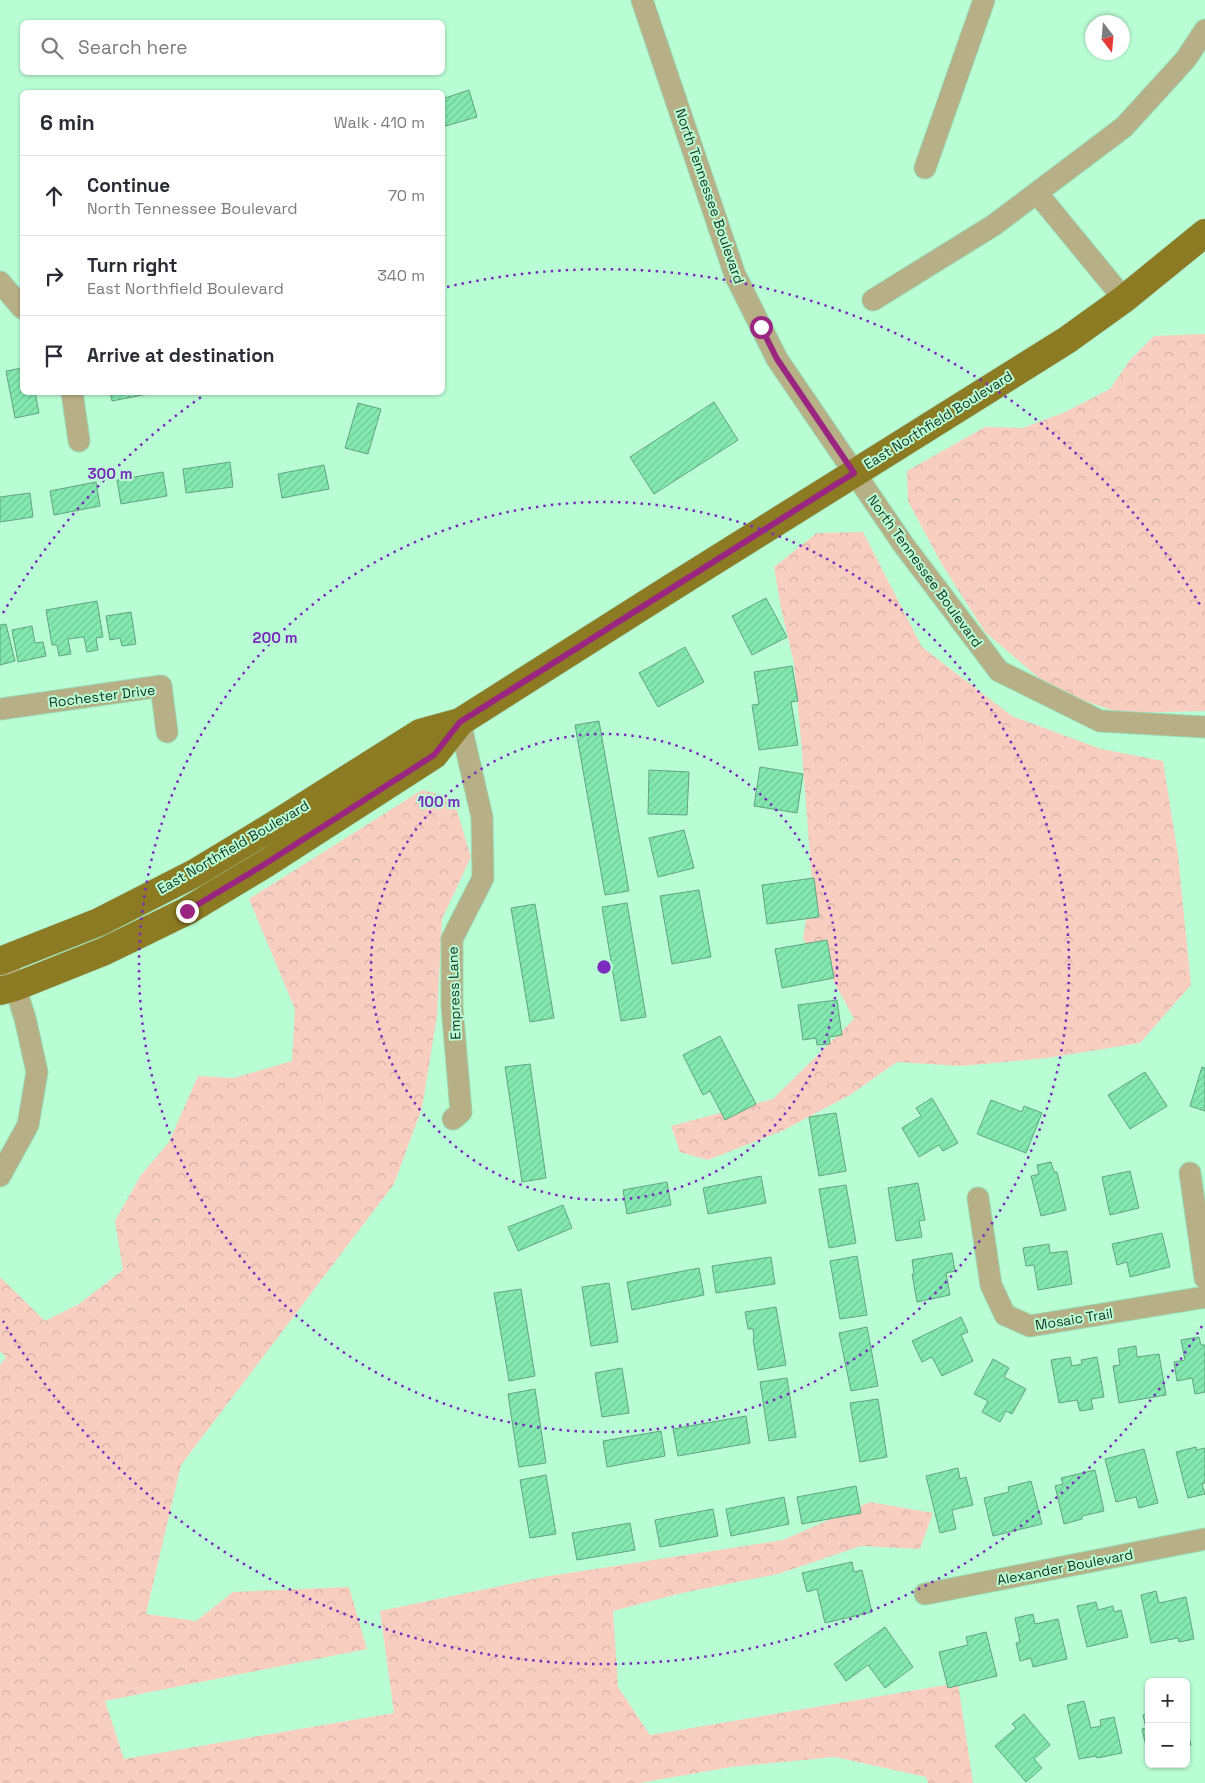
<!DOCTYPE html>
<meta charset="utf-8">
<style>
body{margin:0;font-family:"Space Grotesk",sans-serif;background:#f2f2f3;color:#2b2b33}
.controls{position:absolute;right:15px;bottom:15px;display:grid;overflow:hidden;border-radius:8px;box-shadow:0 1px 4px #0004}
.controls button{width:45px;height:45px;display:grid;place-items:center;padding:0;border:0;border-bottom:1px solid #e1e1e2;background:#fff;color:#2b2b33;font:25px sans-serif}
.compass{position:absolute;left:1085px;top:15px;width:45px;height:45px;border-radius:50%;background:#fff;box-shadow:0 1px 4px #0004;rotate:164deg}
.stop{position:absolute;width:15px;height:15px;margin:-11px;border:4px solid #9a2682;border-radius:50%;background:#fff}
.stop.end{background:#9a2682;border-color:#fff;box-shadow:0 1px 5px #0008}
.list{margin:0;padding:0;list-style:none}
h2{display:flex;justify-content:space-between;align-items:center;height:65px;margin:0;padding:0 20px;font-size:21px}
h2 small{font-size:16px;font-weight:400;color:#7c7c81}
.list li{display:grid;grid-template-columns:32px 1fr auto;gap:15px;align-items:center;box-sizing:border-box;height:80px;padding:0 20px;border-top:1px solid #e1e1e2}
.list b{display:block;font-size:19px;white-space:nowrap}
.list p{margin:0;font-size:16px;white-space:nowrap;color:#7c7c81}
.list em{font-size:16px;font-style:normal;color:#7c7c81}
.icon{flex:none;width:28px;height:28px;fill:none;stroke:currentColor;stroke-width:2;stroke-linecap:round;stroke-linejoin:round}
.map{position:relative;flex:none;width:1205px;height:1783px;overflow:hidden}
.search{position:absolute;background:#fff;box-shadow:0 1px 4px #0004;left:20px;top:20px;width:425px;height:55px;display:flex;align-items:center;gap:12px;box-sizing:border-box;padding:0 18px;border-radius:8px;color:#7c7c81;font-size:19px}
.panel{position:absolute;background:#fff;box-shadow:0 1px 4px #0004;left:20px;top:90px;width:425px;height:305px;border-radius:8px}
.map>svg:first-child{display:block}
.forest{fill:url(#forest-crowns)}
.building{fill:url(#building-hatch);stroke:#63a47f}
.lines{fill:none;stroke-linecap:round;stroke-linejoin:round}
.minor-casing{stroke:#9bd8b4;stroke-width:23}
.major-casing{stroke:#9bd8b4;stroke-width:29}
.minor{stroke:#b7af85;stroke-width:21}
.major{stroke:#8c7b22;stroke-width:28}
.route{stroke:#9a2682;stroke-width:6}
.ring{fill:none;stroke:#7b2cbf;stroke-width:2.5;stroke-dasharray:2.5 5}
.labels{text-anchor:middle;stroke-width:4;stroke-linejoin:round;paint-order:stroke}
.street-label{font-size:14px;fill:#153021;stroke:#b9fdd4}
.centre{fill:#7b2cbf;stroke:#b9fdd4;stroke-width:2.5}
.ring-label{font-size:15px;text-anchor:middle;font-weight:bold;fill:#7b2cbf;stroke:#b9fdd4;stroke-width:4;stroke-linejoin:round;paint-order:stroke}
</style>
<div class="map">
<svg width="1205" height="1783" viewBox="0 0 1205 1783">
<defs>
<pattern id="forest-crowns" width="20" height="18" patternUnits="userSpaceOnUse" patternTransform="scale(1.25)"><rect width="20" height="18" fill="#f8cec1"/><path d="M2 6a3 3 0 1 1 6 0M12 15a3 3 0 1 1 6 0" fill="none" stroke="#d4b1a6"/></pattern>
<pattern id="building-hatch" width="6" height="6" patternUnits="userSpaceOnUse" patternTransform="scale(1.25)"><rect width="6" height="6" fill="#83e9b0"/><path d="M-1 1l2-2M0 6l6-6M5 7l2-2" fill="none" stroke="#70c897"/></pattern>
</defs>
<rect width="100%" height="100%" fill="#b9fdd4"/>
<!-- forest -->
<path class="forest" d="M1205 334V711L1120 713 1053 690 985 632 941 563 908 501 907 471 985 427 1023 428 1065 412 1110 389 1130 360 1154 336Z
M863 532 922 647 1012 716 1101 749 1163 761 1178 855 1191 985 1140 1043 1047 1058 961 1066 897 1062 850 1095 782 1131 708 1160 680 1152 671 1126 773 1099 854 1019 832 978 803 939 812 882 801 740 794 663 781 608 774 567 817 533Z
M422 790 453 798 471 857 442 919 437 1016 422 1108 394 1184 181 1465 146 1614 196 1621 233 1592 349 1587 367 1649 105 1701 124 1759 394 1713 380 1611 543 1577 783 1540 870 1502 933 1513 920 1549 861 1546 778 1574 682 1593 613 1611 618 1687 650 1735 958 1683 973 1783H928L926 1777 835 1757 731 1767 640 1783H0V1365L6 1357 0 1351V1277L45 1321 79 1304 123 1270 115 1221 141 1175 169 1142 198 1076 234 1078 292 1061 295 1009 249 899Z"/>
<!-- building -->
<path class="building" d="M469 90 477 117 442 127V99Z
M22 368V392H35L39 413 15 418 6 371Z
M110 392H158L112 401Z
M714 402 738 440 654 494 630 457Z
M358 403 381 409 368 454 345 448Z
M230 462 233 487 186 493 183 469Z
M324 465 329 489 282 498 278 474Z
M163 472 167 496 121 504 117 480Z
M96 482 100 506 54 515 50 491Z
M30 493 33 517 0 522V497Z
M766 598 787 637 752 655 732 616Z
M97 601 103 637 96 638 98 650 87 652 84 637 68 639 71 654 59 656 57 645H52L46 610Z
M131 612 136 644 122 646 120 638 110 640 106 616Z
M6 624 15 661 0 665V625Z
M32 626 35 643 43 642 46 656 18 662 12 630Z
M685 647 704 682 658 707 639 673Z
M792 666 798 701 791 702 798 745 759 750 752 705 759 704 754 672Z
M599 721 629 891 605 895 575 725Z
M760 767 803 774 797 813 754 806Z
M649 770 689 772 687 815 648 814Z
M684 830 694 868 658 877 649 838Z
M814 878 819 917 767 924 762 885Z
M699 890 711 957 672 964 660 896Z
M627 903 646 1017 621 1021 602 907Z
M535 904 554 1018 530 1022 511 908Z
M827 940 834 978 782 988 775 949Z
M837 1000 842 1035 829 1037 830 1044 817 1045 816 1038 803 1040 798 1005Z
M720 1036 756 1104 725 1120 710 1091 703 1095 683 1055Z
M530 1064 546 1178 522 1182 505 1067Z
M1202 1067 1205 1068V1111L1190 1106Z
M1145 1072 1167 1106 1130 1129 1108 1095Z
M932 1098 958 1143 943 1151 939 1145 919 1157 902 1128 921 1116 916 1108Z
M991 1100 1022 1112 1024 1106 1042 1113 1026 1153 977 1134Z
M836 1113 846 1171 819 1176 809 1117Z
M1051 1162 1054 1172H1057L1066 1210 1041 1216 1031 1176 1039 1174 1037 1165Z
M1130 1171 1139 1208 1110 1215 1102 1177Z
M761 1176 766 1203 708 1214 703 1188Z
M667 1182 671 1205 627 1214 623 1190Z
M918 1183 925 1220 919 1221 922 1237 896 1241 888 1188Z
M846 1185 856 1243 829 1248 819 1189Z
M563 1205 572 1228 518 1251 508 1227Z
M1162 1233 1170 1267 1130 1277 1127 1262 1117 1265 1112 1244Z
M1049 1244 1050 1253 1067 1251 1072 1284 1038 1290 1034 1265 1026 1266 1023 1248Z
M952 1253 955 1271 946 1273 950 1295 917 1302 912 1274H914L912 1260Z
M857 1256 867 1315 840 1319 830 1261Z
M771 1257 775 1284 716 1293 712 1266Z
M699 1268 704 1295 632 1310 627 1282Z
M609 1283 618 1342 591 1346 582 1287Z
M521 1289 535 1376 509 1381 494 1293Z
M776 1307 786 1365 758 1370 753 1339 754 1338 753 1329H748L745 1312Z
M961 1317 968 1332 961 1335 973 1361 942 1376 932 1357 922 1362 912 1341Z
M867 1327 878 1386 851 1391 839 1333Z
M1199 1337 1201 1345H1205V1392L1195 1394 1192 1378 1177 1381 1174 1362 1185 1360 1181 1340Z
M1136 1346 1137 1357 1159 1354 1166 1395 1119 1403 1113 1366 1120 1365 1118 1349Z
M1070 1357 1072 1366 1082 1364 1081 1360 1097 1357 1104 1397 1091 1399 1093 1409 1080 1411 1077 1400 1059 1403 1051 1360Z
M993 1359 1009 1368 1004 1377 1026 1389 1012 1414 1006 1411 1000 1422 982 1412 988 1401 974 1394Z
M622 1368 629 1413 602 1417 595 1373Z
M787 1378 796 1437 769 1441 760 1382Z
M535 1389 546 1463 519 1467 508 1394Z
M878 1399 887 1457 860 1462 850 1403Z
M746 1416 750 1443 678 1456 673 1429Z
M661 1431 665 1456 607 1467 603 1441Z
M1196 1447V1450L1205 1448V1483L1202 1484 1205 1494 1188 1498 1176 1452Z
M1144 1449 1158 1503 1139 1508 1136 1497 1116 1502 1105 1459Z
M958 1468 960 1479 966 1477 973 1505 952 1510 956 1529 940 1533 926 1476Z
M1095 1470 1104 1511 1082 1516V1519L1064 1524 1055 1486 1063 1484 1061 1478Z
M546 1475 556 1534 530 1538 520 1480Z
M1031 1481 1042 1524 993 1536 984 1498 1009 1492 1008 1487Z
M856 1486 861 1513 802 1524 797 1497Z
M784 1497 789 1524 731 1536 726 1509Z
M713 1509 718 1536 660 1547 655 1520Z
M630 1523 635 1550 577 1560 572 1533Z
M852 1562 854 1572 862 1570 872 1612 825 1623 817 1589 807 1592 802 1573Z
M1156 1591 1159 1603 1186 1597 1194 1639 1179 1642 1178 1638 1151 1643 1141 1595Z
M1096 1602 1098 1610 1113 1606 1114 1612 1121 1610 1128 1637 1087 1647 1077 1606Z
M1033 1614 1035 1624 1058 1619 1067 1659 1033 1667 1031 1658 1020 1661 1016 1643 1020 1642 1015 1618Z
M885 1627 913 1667 885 1688 868 1665 846 1681 834 1664Z
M986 1632 997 1676 948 1688 939 1652 968 1645 966 1637Z
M1084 1701 1091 1728 1101 1726 1100 1720 1114 1717 1122 1753 1097 1758 1096 1756 1079 1759 1067 1705Z
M1024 1714 1050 1745 1034 1759 1042 1768 1026 1782 995 1746 1016 1728 1012 1724Z
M1149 1714V1759L1142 1729 1146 1728 1143 1715Z
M1186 1725 1191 1745 1186 1746Z"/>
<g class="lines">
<!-- minor casing -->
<g class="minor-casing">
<path id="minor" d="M642 0 735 275 777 359 903 544 999 671 1100 721 1205 727
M925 168 984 0
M1037 193 1124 299
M0 282 22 308
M873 300 994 225 1124 127 1186 59 1205 30
M72 392 79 441
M0 709 161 686 167 732
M453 1119 461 1112 452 1006V939L483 878 482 817 460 722
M1190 1173 1205 1278
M0 1176 28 1125 37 1072 25 1018 6 959
M978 1198 991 1285 1005 1315 1030 1326 1205 1297
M925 1594 1205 1539"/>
</g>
<!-- major casing -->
<g class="major-casing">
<path id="major" d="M0 961 99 922 195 873 276 824 420 733 460 722 671 588 1067 340 1124 299 1205 233
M0 991 15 987 105 951 187 911 265 864 434 755 460 722"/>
</g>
<!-- minor -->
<use href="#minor" class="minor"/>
<!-- major -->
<use href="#major" class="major"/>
</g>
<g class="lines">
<!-- route -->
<path class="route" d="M187 911 265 864 434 755 460 722 854 473 777 359 761 327"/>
</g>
<!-- distance rings -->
<g class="ring">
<circle cx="604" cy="967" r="233"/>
<circle cx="604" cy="967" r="465"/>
<path d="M1202 1326A698 698 0 0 1 3 1321M3 613A698 698 0 0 1 204 395M447 287A698 698 0 0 1 1202 608"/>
</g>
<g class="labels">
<!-- street labels -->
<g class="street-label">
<text transform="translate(710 196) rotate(71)" y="5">North Tennessee Boulevard</text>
<text transform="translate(938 420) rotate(-32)" y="5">East Northfield Boulevard</text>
<text transform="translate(925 571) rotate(54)" y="5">North Tennessee Boulevard</text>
<text transform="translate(102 696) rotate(-7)" y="5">Rochester Drive</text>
<text transform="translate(233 847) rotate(-30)" y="5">East Northfield Boulevard</text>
<text transform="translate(454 993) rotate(-92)" y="5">Empress Lane</text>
<text transform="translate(1074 1319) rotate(-9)" y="5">Mosaic Trail</text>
<text transform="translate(1065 1567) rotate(-11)" y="5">Alexander Boulevard</text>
</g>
</g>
<circle cx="604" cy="967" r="8" class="centre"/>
<g class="ring-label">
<text x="110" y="479">300 m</text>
<text x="275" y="643">200 m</text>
<text x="439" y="807">100 m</text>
</g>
</svg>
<div class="controls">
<button>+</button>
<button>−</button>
</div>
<svg class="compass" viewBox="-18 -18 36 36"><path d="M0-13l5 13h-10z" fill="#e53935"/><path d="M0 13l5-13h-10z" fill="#7c7c81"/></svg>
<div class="stop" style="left:761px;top:327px"></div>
<div class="stop end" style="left:187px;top:911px"></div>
<div class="search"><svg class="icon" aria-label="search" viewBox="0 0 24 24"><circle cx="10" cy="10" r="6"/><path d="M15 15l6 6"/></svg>Search here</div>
<section class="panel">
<h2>6 min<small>Walk · 410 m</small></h2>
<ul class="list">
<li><svg class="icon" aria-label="ahead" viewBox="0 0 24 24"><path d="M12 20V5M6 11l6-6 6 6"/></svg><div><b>Continue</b><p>North Tennessee Boulevard</p></div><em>70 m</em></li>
<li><svg class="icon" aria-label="right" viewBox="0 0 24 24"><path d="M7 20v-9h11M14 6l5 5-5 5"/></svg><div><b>Turn right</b><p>East Northfield Boulevard</p></div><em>340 m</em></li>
<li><svg class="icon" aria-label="arrive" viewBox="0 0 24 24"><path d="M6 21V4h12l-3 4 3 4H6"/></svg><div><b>Arrive at destination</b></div></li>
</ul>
</section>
</div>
